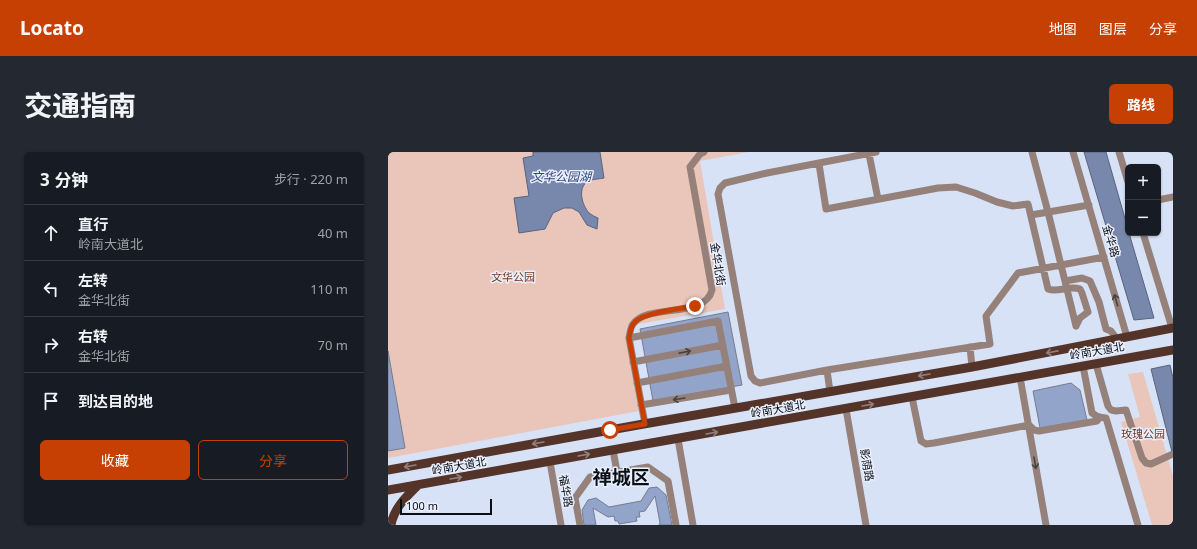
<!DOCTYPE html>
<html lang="zh">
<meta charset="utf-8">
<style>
body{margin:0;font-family:"Noto Sans","Noto Sans SC",sans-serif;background:#242831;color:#f1f3f6}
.controls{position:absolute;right:12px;top:12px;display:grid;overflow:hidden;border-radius:6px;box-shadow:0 1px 3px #0004}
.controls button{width:36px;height:36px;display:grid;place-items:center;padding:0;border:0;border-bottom:1px solid #363941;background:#171b24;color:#f1f3f6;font:20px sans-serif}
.scale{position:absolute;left:12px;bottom:10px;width:92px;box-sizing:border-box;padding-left:4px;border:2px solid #0a0e15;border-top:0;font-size:11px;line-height:14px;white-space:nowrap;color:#0a0e15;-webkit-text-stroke:3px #e9effc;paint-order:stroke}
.stop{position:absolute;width:12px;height:12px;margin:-9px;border:3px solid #c64004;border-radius:50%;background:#fff}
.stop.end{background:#c64004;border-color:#fff;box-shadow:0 1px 4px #0008}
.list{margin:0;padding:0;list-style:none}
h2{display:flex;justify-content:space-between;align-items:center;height:52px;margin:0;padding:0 16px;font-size:17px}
h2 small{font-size:13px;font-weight:400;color:#9ea1a6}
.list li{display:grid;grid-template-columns:26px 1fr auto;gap:12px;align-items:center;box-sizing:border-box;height:56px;padding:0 16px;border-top:1px solid #363941}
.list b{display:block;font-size:15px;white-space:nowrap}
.list p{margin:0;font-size:13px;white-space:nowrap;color:#9ea1a6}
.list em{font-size:13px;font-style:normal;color:#9ea1a6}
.actions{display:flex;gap:8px;padding:12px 16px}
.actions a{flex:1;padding:9px 0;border:1px solid #c64004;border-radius:6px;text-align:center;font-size:14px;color:#c64004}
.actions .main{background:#c64004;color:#fff}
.icon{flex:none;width:22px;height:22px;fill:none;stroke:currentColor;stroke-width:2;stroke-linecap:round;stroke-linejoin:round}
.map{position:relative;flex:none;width:785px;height:373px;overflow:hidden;border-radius:6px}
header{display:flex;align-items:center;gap:24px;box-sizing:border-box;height:56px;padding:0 20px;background:#c64004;color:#fff}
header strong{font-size:19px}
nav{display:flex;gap:22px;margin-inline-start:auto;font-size:14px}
.intro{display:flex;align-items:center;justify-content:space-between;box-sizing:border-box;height:96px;padding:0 24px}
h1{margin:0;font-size:28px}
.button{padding:10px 18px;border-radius:6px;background:#c64004;color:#fff;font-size:14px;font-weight:700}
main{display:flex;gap:24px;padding:0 24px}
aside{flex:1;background:#171b24;border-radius:6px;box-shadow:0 1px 3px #0004}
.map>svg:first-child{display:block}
.green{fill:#eac5b9}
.water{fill:#7888ad;stroke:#57637f}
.building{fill:#93a4cb;stroke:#747c90}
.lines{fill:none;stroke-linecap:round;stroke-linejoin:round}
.minor{stroke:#95817a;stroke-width:7}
.major{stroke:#543429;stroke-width:9}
.oneway{stroke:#494242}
.oneway2{stroke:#907f7d}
.route{stroke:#c64004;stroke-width:5}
.labels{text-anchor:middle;stroke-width:3;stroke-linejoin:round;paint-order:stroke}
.street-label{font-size:11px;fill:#0a0e15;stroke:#e9effc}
.park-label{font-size:11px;fill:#753926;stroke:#e9effc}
.water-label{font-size:12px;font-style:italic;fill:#314578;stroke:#e9effc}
.town-label{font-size:19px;font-weight:bold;fill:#0a0e15;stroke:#e9effc}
</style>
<header>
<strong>Locato</strong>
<nav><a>地图</a><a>图层</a><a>分享</a></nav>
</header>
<div class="intro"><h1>交通指南</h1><a class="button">路线</a></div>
<main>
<aside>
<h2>3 分钟<small>步行 · 220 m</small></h2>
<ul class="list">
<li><svg class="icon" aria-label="ahead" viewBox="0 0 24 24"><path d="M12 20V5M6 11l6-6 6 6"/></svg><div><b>直行</b><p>岭南大道北</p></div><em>40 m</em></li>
<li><svg class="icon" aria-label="left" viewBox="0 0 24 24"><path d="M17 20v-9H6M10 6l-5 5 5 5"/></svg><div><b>左转</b><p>金华北街</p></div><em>110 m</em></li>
<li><svg class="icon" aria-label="right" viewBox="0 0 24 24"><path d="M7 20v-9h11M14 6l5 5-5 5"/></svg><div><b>右转</b><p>金华北街</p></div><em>70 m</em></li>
<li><svg class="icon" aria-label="arrive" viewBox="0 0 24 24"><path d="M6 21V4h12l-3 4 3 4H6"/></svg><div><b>到达目的地</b></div></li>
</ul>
<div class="actions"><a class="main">收藏</a><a>分享</a></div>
</aside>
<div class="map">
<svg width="785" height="373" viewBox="0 0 785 373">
<rect width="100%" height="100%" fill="#d8e2f7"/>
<!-- green -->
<path class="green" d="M0 0H361L312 9 337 157 239 174 238 183 251 259 0 306Z
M755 220 785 324V373H764L733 270 752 265 740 222Z"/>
<!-- water -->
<path class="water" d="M145 0H212L216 26C212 27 205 27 200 29 189 36 194 53 201 61 204 63 207 65 210 66L209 77 199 73 191 60 184 56H176L165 61 157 77 131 81 126 46 141 44 135 6 145 4Z
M696 0H718L740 77V81H741L766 166 746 168Z
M782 213 785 226V304L763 217Z"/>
<!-- building -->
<path class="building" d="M340 160 354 233 265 249 252 177Z
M0 199 17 296 0 299Z
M683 231 692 238 699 268 652 276 645 239Z
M269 335 278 343 284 373H271L272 371 267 344 257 359 251 360 252 365H248L249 369 231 372 230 369H227L226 364 220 365 205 356 208 373H196L194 358 200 348 208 346 221 355 253 349 261 336Z"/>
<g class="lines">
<!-- minor -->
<path class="minor" d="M644 0 660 60 688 174
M685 0 739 185
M731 0 740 30
M481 2 490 47
M431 12 438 57 550 36 568 35 587 41 609 50 625 54 640 52 660 137C670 141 681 133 692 137L694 141 700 160 692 166 688 174
M770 48 785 45
M643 63 701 53
M755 81 784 176
M677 129 694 126 702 129 711 150 718 177 723 179 729 187
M241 186 330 169 347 256
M582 195 584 215
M245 210 335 193
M708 212 720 254 723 258 728 259 738 258 754 306 758 311 763 312 785 302
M695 214 704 261 710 265 718 266 750 373
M439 218 602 192 598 164 630 121 716 105
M632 225 658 373
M249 231 339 214
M442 240 439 218 372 231 367 229 363 224 330 42 332 36 337 31 379 21 488 0
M524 245 533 289 538 292 546 291 641 273
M253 253 343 238
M458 257 478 373
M257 272 241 186C242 181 242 176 245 172 260 151 317 167 324 138L302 15 312 2 316 0
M641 273 646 278 651 279 709 269 712 265
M290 287 305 373
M225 298 229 320
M162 310 173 373
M192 373 187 346 202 325 260 315 280 329 288 373"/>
<!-- major -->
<path class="major" d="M0 318 250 273 584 215 785 176
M0 338 785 198
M3 373C6 356 18 345 30 333"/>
</g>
<!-- one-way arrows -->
<defs><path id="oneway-shaft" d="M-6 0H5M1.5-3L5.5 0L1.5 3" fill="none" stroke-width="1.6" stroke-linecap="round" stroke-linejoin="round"/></defs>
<g class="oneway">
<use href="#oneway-shaft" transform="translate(728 148) rotate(-106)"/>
<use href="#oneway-shaft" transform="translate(297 200) rotate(-11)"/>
<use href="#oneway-shaft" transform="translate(291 247) rotate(171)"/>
<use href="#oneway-shaft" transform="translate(647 311) rotate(80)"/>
</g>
<g class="oneway2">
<use href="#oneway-shaft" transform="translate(664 200) rotate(169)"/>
<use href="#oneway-shaft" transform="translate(536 223) rotate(170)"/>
<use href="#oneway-shaft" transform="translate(480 253) rotate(-10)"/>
<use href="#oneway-shaft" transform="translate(324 281) rotate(-10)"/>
<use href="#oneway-shaft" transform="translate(150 291) rotate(170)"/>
<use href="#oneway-shaft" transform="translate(196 303) rotate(-10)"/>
<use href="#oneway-shaft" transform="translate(22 314) rotate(170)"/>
<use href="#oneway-shaft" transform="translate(68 326) rotate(-10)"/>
</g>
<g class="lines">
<!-- route -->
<path class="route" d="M222 278 257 272 241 186C242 180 243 173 248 169 258 160 293 157 307 154"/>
</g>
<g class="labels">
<!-- street labels -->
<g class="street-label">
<text transform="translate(723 89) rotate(74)" y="4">金华路</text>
<text transform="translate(330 112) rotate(81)" y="4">金华北街</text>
<text transform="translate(709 199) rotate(-10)" y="4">岭南大道北</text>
<text transform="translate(390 257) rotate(-10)" y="4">岭南大道北</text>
<text transform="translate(479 313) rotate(80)" y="4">影荫路</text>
<text transform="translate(71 314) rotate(-10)" y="4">岭南大道北</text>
<text transform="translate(178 339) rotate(80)" y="4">福华路</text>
</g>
<!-- park labels -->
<g class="park-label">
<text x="125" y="129">文华公园</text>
<text x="755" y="286">玫瑰公园</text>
</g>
<!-- water labels -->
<g class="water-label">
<text x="173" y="29">文华公园湖</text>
</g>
<!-- town labels -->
<g class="town-label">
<text x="233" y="332">禅城区</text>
</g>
</g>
</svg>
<div class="controls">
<button>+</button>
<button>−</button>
</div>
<div class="scale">100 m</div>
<div class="stop" style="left:222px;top:278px"></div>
<div class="stop end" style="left:307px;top:154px"></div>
</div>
</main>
